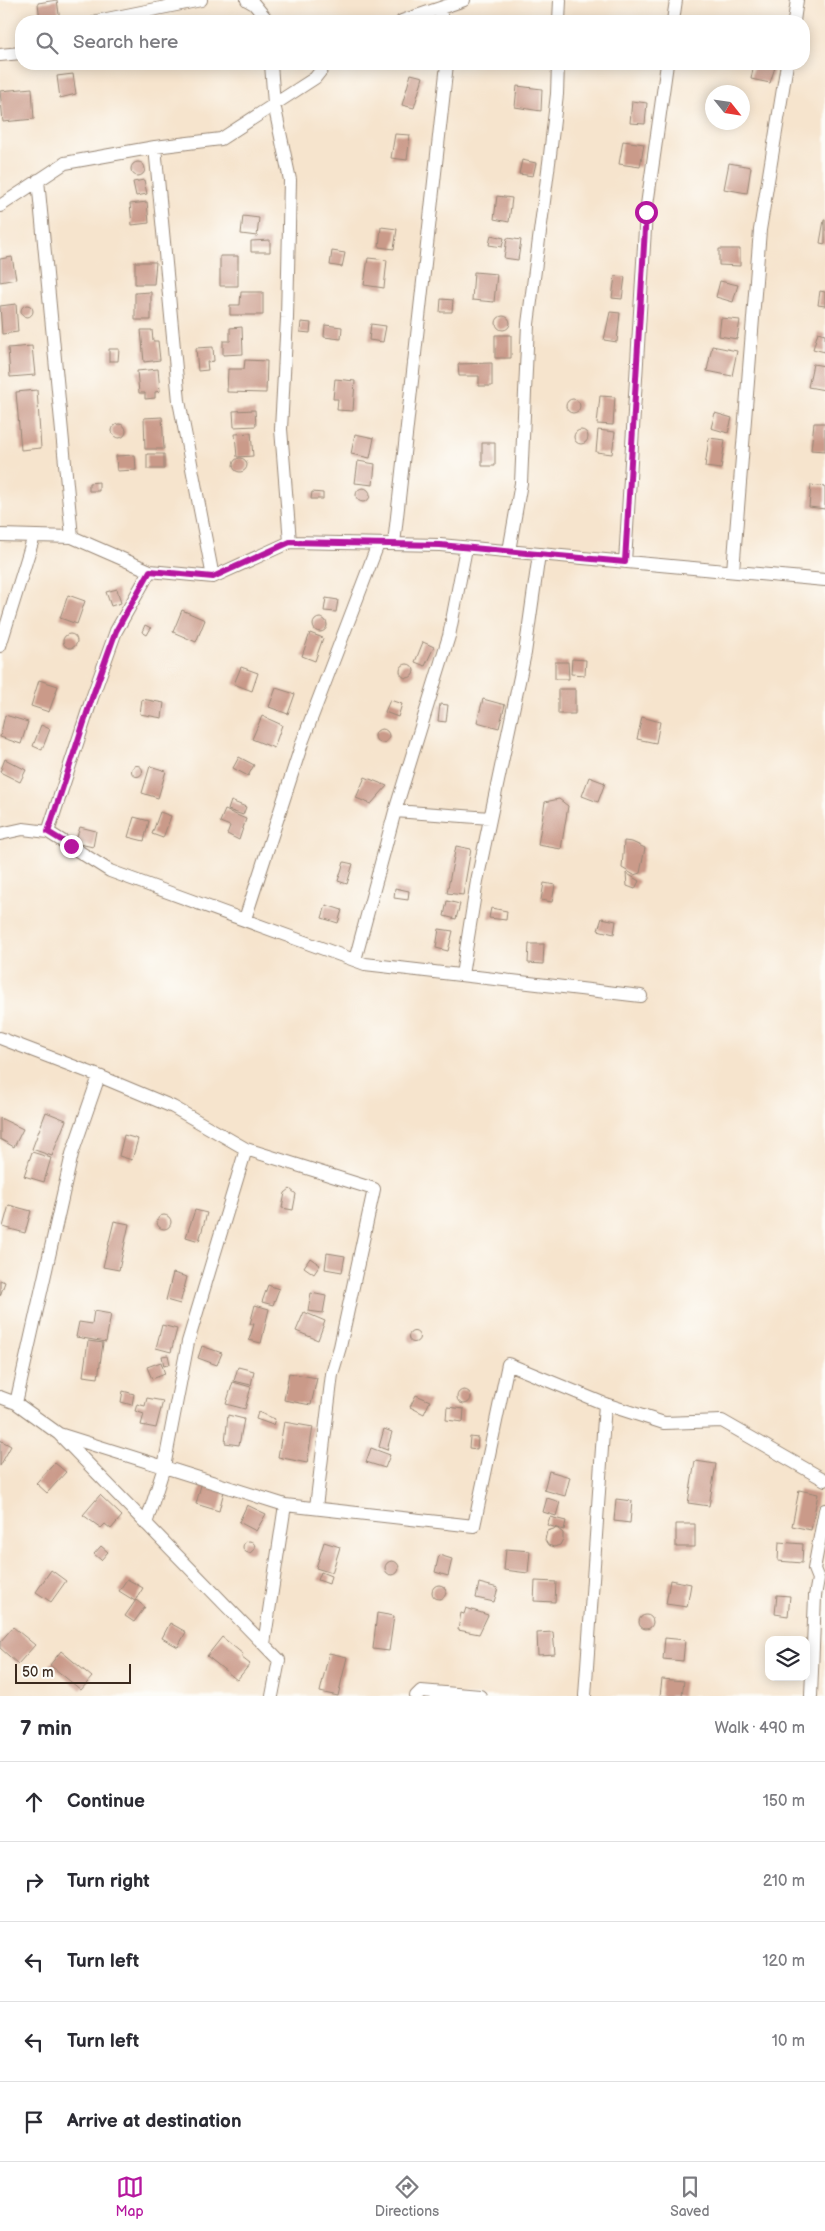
<!DOCTYPE html>
<meta charset="utf-8">
<style>
body{margin:0;font-family:"Balsamiq Sans",sans-serif;background:#f2f2f3;color:#2b2b33}
.controls{position:absolute;right:15px;bottom:15px;display:grid;overflow:hidden;border-radius:10px;box-shadow:0 2px 12px #0003}
.controls button{width:45px;height:45px;display:grid;place-items:center;padding:0;border:0;border-bottom:1px solid #e1e1e2;background:#fff;color:#2b2b33;font:25px sans-serif}
.compass{position:absolute;left:705px;top:85px;width:45px;height:45px;border-radius:50%;background:#fff;box-shadow:0 2px 12px #0003;rotate:120deg}
.scale{position:absolute;left:15px;bottom:12px;width:116px;box-sizing:border-box;padding-left:5px;border:2px solid #3b2a1e;border-top:0;font-size:14px;line-height:18px;white-space:nowrap;color:#3b2a1e;-webkit-text-stroke:4px #fdfcf7;paint-order:stroke}
.stop{position:absolute;width:15px;height:15px;margin:-11px;border:4px solid #b5179e;border-radius:50%;background:#fff}
.stop.end{background:#b5179e;border-color:#fff;box-shadow:0 1px 5px #0008}
.list{margin:0;padding:0;list-style:none}
h2{display:flex;justify-content:space-between;align-items:center;height:65px;margin:0;padding:0 20px;font-size:21px}
h2 small{font-size:16px;font-weight:400;color:#7c7c81}
.list li{display:grid;grid-template-columns:32px 1fr auto;gap:15px;align-items:center;box-sizing:border-box;height:80px;padding:0 20px;border-top:1px solid #e1e1e2}
.list b{display:block;font-size:19px;white-space:nowrap}
.list em{font-size:16px;font-style:normal;color:#7c7c81}
.icon{flex:none;width:28px;height:28px;fill:none;stroke:currentColor;stroke-width:2;stroke-linecap:round;stroke-linejoin:round}
.map{position:relative;flex:none;width:825px;height:1696px;overflow:hidden}
.search{position:absolute;background:#fff;box-shadow:0 2px 12px #0003;left:15px;right:15px;top:15px;height:55px;display:flex;align-items:center;gap:12px;box-sizing:border-box;padding:0 18px;border-radius:20px;color:#7c7c81;font-size:19px}
.sheet{height:465px;background:#fff}
nav{display:flex;justify-content:space-around;align-items:center;box-sizing:border-box;height:70px;border-top:1px solid #e1e1e2;background:#fff;font-size:14px;color:#7c7c81}
nav a{display:grid;justify-items:center;gap:2px}
nav .on{color:#b5179e}
.map>svg:first-child{display:block}
.building{fill:#ca9a89}
.lines{fill:none;stroke-linecap:round;stroke-linejoin:round}
.street-casing{stroke:#988776;stroke-width:14}
.street{stroke:#fff;stroke-width:12}
.route{stroke:#b5179e;stroke-width:6}
</style>
<div class="map">
<svg width="825" height="1696" viewBox="0 0 825 1696">
<rect width="100%" height="100%" fill="#fdfcf7"/>
<filter id="ink" filterUnits="userSpaceOnUse"><feTurbulence type="fractalNoise" baseFrequency=".02" numOctaves="2"/><feDisplacementMap in="SourceGraphic" scale="10" xChannelSelector="R" yChannelSelector="G"/><feConvolveMatrix kernelMatrix="1 2 1 2 8 2 1 2 1" color-interpolation-filters="sRGB"/></filter>
<filter id="wash" filterUnits="userSpaceOnUse"><feTurbulence type="fractalNoise" baseFrequency=".0096" numOctaves="4" result="noise"/><feDisplacementMap in="SourceGraphic" scale="20" xChannelSelector="R" yChannelSelector="G"/><feGaussianBlur stdDeviation="1.12" result="paint"/><feColorMatrix in="noise" values="0 0 0 0 0 0 0 0 0 0 0 0 0 0 0 0 0 1.4 0 .05"/><feComposite in="paint" operator="in"/></filter>
<g filter="url(#wash)">
<rect width="100%" height="100%" fill="#f6e4cd"/>
<g id="blocks">
<!-- building -->
<path class="building" d="M57 0 60 21H40L38 3Z
M754 64H776L770 83 751 79Z
M73 74 76 94 60 98 57 76Z
M411 74 423 77 414 108 402 105Z
M517 86 542 89 541 111 515 107Z
M32 88 34 119 3 122 0 91Z
M632 101 647 103 645 124 630 123Z
M395 134 410 135 407 160 391 158Z
M623 141 644 144 640 167 619 164Z
M522 160 536 163 533 176 519 174Z
M131 169a7 7 0 1 1 14 0a7 7 0 1 1-14 0Z
M729 163 751 167 747 193 724 189Z
M144 180 147 194 136 196 133 182Z
M497 196 512 198 509 222 494 219Z
M147 202 149 223 132 225 130 204Z
M243 216 259 218 257 236 241 234Z
M824 220H825V244L820 243Z
M381 227 397 229 394 249 379 247Z
M491 235 504 238 502 247 489 245Z
M507 238 521 240 518 260 504 258Z
M270 240V252H251V241Z
M719 249H740V266L719 265Z
M332 251 345 253 342 267 330 265Z
M220 256H238V286H220Z
M12 257 16 279 0 282V259Z
M368 258 387 260 384 288 364 285Z
M135 262H156L154 284H135Z
M474 272 497 274 494 302 472 300Z
M615 276 625 277 622 299 612 298Z
M720 281 738 285 733 302 716 297Z
M820 291 825 292V306L818 305Z
M151 292V320H135V293Z
M241 292H263V315H230V305H240Z
M441 299 453 300 452 312H440Z
M16 304 18 332 2 334 0 306Z
M21 311a6 6 0 1 1 12 0a6 6 0 1 1-12 0Z
M610 312 620 313 617 342 604 340Z
M496 323a7 7 0 1 1 14 0a7 7 0 1 1-14 0Z
M721 318 740 320 737 339 719 336Z
M301 322 311 323 310 333 300 332Z
M371 324 386 326 383 342 369 340Z
M325 325 342 327 341 339 324 337Z
M242 327 243 354 223 355V341H230V328Z
M141 330H152L153 341H158L160 360 144 362Z
M818 332 825 334V352L813 349Z
M495 335H511V358H495Z
M32 346 35 375 10 377 8 348Z
M712 346 737 351 732 376 707 371Z
M213 347 214 361 207 362 208 370 198 371 196 348Z
M109 349H119L118 361H109Z
M245 360 267 361 266 393 227 392 228 369H244Z
M492 363V386H479V376H459L458 364Z
M813 364 825 366V390L808 387Z
M158 369 160 391 155 392V398L145 399V393H139L137 371Z
M335 379 355 381 353 411 337 410 338 399H333Z
M37 390 41 448 21 450 16 392Z
M600 396 615 397 613 425 597 424Z
M566 406a7 7 0 1 1 14 0a7 7 0 1 1-14 0Z
M255 410 256 426 234 427 233 411Z
M715 413 732 418 728 433 711 428Z
M162 417 164 449H145L144 418Z
M814 423H825V451L811 450Z
M112 431a7 7 0 1 1 14 0a7 7 0 1 1-14 0Z
M598 430 615 432 612 454 596 452Z
M574 437a7 7 0 1 1 14 0a7 7 0 1 1-14 0Z
M251 433 253 456 237 457 235 434Z
M355 434 374 438 370 458 351 454Z
M709 438 725 440 721 469 705 467Z
M482 443H495V466H482Z
M147 454H164V469H147Z
M135 455 136 470 117 471 116 456Z
M233 465a7 7 0 1 1 14 0a7 7 0 1 1-14 0Z
M358 461 375 464 373 485 355 483Z
M99 482V491H89V483Z
M811 485 825 487V509L809 507Z
M356 495a7 7 0 1 1 14 0a7 7 0 1 1-14 0Z
M312 492 323 493V499H311Z
M117 589 121 603 111 606 106 592Z
M68 595 85 601 77 624 60 618Z
M326 598 338 600 336 612 324 611Z
M182 610 205 620 196 642 173 632Z
M313 625a7 7 0 1 1 14 0a7 7 0 1 1-14 0Z
M145 625 151 628 147 635 142 632Z
M310 633 323 638 315 661 302 656Z
M63 641a7 7 0 1 1 14 0a7 7 0 1 1-14 0Z
M423 642 434 647 425 666 415 662Z
M572 659 586 660 585 675 571 674Z
M555 662H568L569 679H555Z
M400 671a7 7 0 1 1 14 0a7 7 0 1 1-14 0Z
M241 667 258 673 252 691 234 684Z
M39 680 58 686 49 712 31 706Z
M276 688 295 694 288 714 269 707Z
M558 689H575V714H558Z
M142 699 164 703 162 718 140 714Z
M483 699 505 705 499 728 477 722Z
M390 700 402 704 398 717 385 712Z
M440 704 448 705 446 722 438 721Z
M5 715 28 722 21 744 0 737Z
M262 716 282 725 274 748 252 739Z
M642 717 660 722 656 743 637 739Z
M41 725 50 729 42 750 33 746Z
M375 736a7 7 0 1 1 14 0a7 7 0 1 1-14 0Z
M239 757 254 765 248 776 233 768Z
M5 759 26 770 20 782 0 772Z
M131.5 771a5.5 5.5 0 1 1 11 0a5.5 5.5 0 1 1-11 0Z
M150 766 166 771 158 798 142 793Z
M365 777 387 786 371 804 356 798Z
M589 777 605 783 598 802 582 796Z
M559 799 568 806 561 849 538 845 545 802Z
M231 801 246 807 243 815 228 810Z
M225 810 246 819 239 840 227 834 230 826 220 822Z
M160 812 171 816 163 838 152 834Z
M134 817 149 821 144 841 128 837Z
M80 827 96 831 93 847 75 843Z
M624 841 632 842 645 848 640 873 634 875 622 868Z
M456 846 471 849 463 895 447 893Z
M344 862 353 864 347 884 338 881Z
M626 873 639 881 635 889 627 886Z
M544 883 555 885 552 902 541 900Z
M395 888 409 891 408 900 394 898Z
M447 901 460 904 456 919 444 916Z
M326 905 342 910 338 923 322 918Z
M491 908 507 911 506 920 489 918Z
M602 918 616 921 614 934 598 930Z
M439 929 453 931 448 951 436 948Z
M529 944H544L543 964 528 963Z
M46 1112 66 1120 52 1156 32 1149Z
M0 1118 23 1129 14 1147 0 1139Z
M124 1135 138 1139 132 1160 119 1156Z
M32 1152 51 1158 44 1182 24 1176Z
M290 1189 296 1194 293 1210 282 1208 285 1193Z
M9 1205 31 1211 25 1233 3 1227Z
M195 1210 207 1213 199 1241 186 1237Z
M157 1222a7 7 0 1 1 14 0a7 7 0 1 1-14 0Z
M114 1221 129 1224 119 1270 103 1267Z
M327 1253 345 1256 342 1272 325 1269Z
M310 1258 320 1265 314 1274 304 1267Z
M173 1273 187 1277 180 1304 166 1300Z
M0 1280 5 1282 0 1296Z
M268 1285 279 1289 273 1305 262 1302Z
M311 1293 326 1296 323 1313 308 1311Z
M255 1305 269 1309 261 1343 249 1340 254 1324H250Z
M94 1311 111 1314 106 1342 76 1337 79 1322 92 1324Z
M304 1312 325 1321 318 1340 296 1331Z
M162 1325 177 1329 171 1352 156 1348Z
M408.5 1337a5.5 5.5 0 1 1 11 0a5.5 5.5 0 1 1-11 0Z
M88 1341 103 1343 98 1378 83 1376Z
M202 1346 222 1353 217 1365 198 1358Z
M168 1355 170 1364 164 1366 162 1356Z
M161 1362 165 1374 152 1379 147 1367Z
M238 1367 254 1371 251 1385 234 1381Z
M289 1373 317 1378 311 1405 284 1400Z
M233 1382 251 1387 245 1409 226 1404Z
M457 1397a7 7 0 1 1 14 0a7 7 0 1 1-14 0Z
M123 1391 134 1394 132 1405 121 1402Z
M416 1395 430 1401 424 1414 410 1407Z
M147 1398 163 1401 156 1428 141 1425 144 1414 135 1411 137 1404 145 1406Z
M447 1407 464 1409 463 1422 446 1420Z
M258 1412 275 1419 273 1425 256 1419Z
M228 1415 244 1419 239 1445 225 1443Z
M284 1422 313 1427 307 1463 278 1457Z
M384 1429 392 1432 387 1450 379 1447Z
M470 1437 478 1438 477 1449 469 1448Z
M0 1440 11 1446 0 1466Z
M371 1448 390 1455 385 1468 366 1462Z
M695 1461 716 1464 709 1506 688 1503Z
M55 1463 66 1472 47 1493 36 1483Z
M549 1471 570 1477 565 1496 544 1490Z
M201 1485 224 1491 219 1511 196 1504Z
M799 1490 818 1494 811 1530 792 1526Z
M100 1495 122 1516 111 1529 105 1524 101 1528 83 1515Z
M547 1498 560 1502 556 1516 543 1512Z
M616 1499 632 1501 630 1523 614 1521Z
M247 1505 266 1514 256 1531 239 1522Z
M550 1517 566 1521 564 1530 557 1528 563 1533V1539L560 1545 554 1547 548 1545 545 1540 547 1531 557 1528 547 1525Z
M676 1524H695V1547H676Z
M243 1547a6 6 0 1 1 12 0a6 6 0 1 1-12 0Z
M324 1542 340 1547 332 1573 316 1568Z
M779 1542 803 1544 802 1563 778 1561Z
M101 1546 108 1552 101 1560 94 1554Z
M506 1549 530 1551 528 1573 504 1570Z
M439 1555 452 1559 448 1576 435 1572Z
M385 1568a7 7 0 1 1 14 0a7 7 0 1 1-14 0Z
M51 1570 66 1581 51 1602 36 1592Z
M321 1572 331 1576 329 1584 318 1580Z
M127 1579 143 1588 135 1601 119 1591Z
M670 1580 691 1584 687 1607 666 1604Z
M535 1581 556 1582 555 1602 534 1601Z
M479 1583 498 1588 494 1602 476 1598Z
M432 1592a7 7 0 1 1 14 0a7 7 0 1 1-14 0Z
M777 1595 790 1596 788 1616 775 1614Z
M136 1600 145 1607 134 1622 125 1616Z
M466 1608 488 1615 479 1634 458 1630 461 1613 464 1614Z
M377 1613 394 1616 389 1651 373 1649Z
M639 1622a7 7 0 1 1 14 0a7 7 0 1 1-14 0Z
M170 1623 186 1632 178 1647 162 1638Z
M13 1627 35 1645 18 1664 0 1648V1642Z
M553 1632 555 1654 538 1655 537 1633Z
M222 1637 243 1654 241 1657 250 1664 237 1680 207 1656Z
M665 1638 685 1640 683 1661 663 1659Z
M61 1651 92 1677 81 1690 50 1665Z
M329 1653 347 1657 338 1696 320 1692Z
M662 1679 684 1681 682 1696H660Z"/>
</g>
</g>
<g filter="url(#ink)">
<use href="#blocks" fill-opacity="0" stroke="#988776" stroke-width="1"/>
<g class="lines">
<!-- street casing -->
<g class="street-casing">
<path id="street" d="M247 0 254 4 268 21
M440 9 442 21
M97 21 201 0
M402 21 464 0
M559 21 560 0
M673 21 676 0
M794 21 797 0
M0 55 21 53
M271 64 274 104 290 180 287 318 281 429 290 542
M155 147 179 401 213 577
M38 180 72 537
M0 206 65 163 155 147 221 139 315 78 326 64
M0 535 72 537 150 571 213 577 290 542 440 545 825 580
M394 544 447 64
M509 551 521 483 528 324 550 155 557 94 558 64
M625 562 646 212 667 64
M733 571 760 230 787 64
M0 646 34 536
M395 811 490 818
M48 832 92 698 116 631 150 571
M0 834 23 829 48 832 110 871 365 964 641 996
M245 919 303 740 378 544
M355 960 395 811 449 636 466 548
M462 975 477 881 525 653 539 554
M0 1038 99 1076 173 1107 246 1149 374 1189 340 1347 332 1374 316 1507
M0 1397 16 1403 59 1434 279 1660 272 1696
M16 1403 72 1154 99 1076
M59 1434 285 1505 474 1526 508 1364 605 1404 664 1423 722 1421 825 1480
M146 1524 164 1467 188 1342 246 1149
M264 1644 285 1505
M416 1696 421 1691 480 1696
M585 1696 605 1404
M811 1696 815 1596 818 1579 814 1569 825 1510"/>
</g>
<!-- street -->
<use href="#street" class="street"/>
</g>
</g>
<g class="lines" filter="url(#ink)">
<!-- route -->
<path class="route" d="M71 846 48 832 92 698 116 631 150 571 213 577 290 542 440 545 625 562 646 212"/>
</g>
</svg>
<div class="controls">
<button><svg class="icon" aria-label="layers" viewBox="0 0 24 24"><path d="M12 4l9 5-9 5-9-5zM3 14l9 5 9-5"/></svg></button>
</div>
<svg class="compass" viewBox="-18 -18 36 36"><path d="M0-13l5 13h-10z" fill="#e53935"/><path d="M0 13l5-13h-10z" fill="#7c7c81"/></svg>
<div class="scale">50 m</div>
<div class="stop" style="left:646px;top:212px"></div>
<div class="stop end" style="left:71px;top:846px"></div>
<div class="search"><svg class="icon" aria-label="search" viewBox="0 0 24 24"><circle cx="10" cy="10" r="6"/><path d="M15 15l6 6"/></svg>Search here</div>
</div>
<section class="sheet">
<h2>7 min<small>Walk · 490 m</small></h2>
<ul class="list">
<li><svg class="icon" aria-label="ahead" viewBox="0 0 24 24"><path d="M12 20V5M6 11l6-6 6 6"/></svg><div><b>Continue</b></div><em>150 m</em></li>
<li><svg class="icon" aria-label="right" viewBox="0 0 24 24"><path d="M7 20v-9h11M14 6l5 5-5 5"/></svg><div><b>Turn right</b></div><em>210 m</em></li>
<li><svg class="icon" aria-label="left" viewBox="0 0 24 24"><path d="M17 20v-9H6M10 6l-5 5 5 5"/></svg><div><b>Turn left</b></div><em>120 m</em></li>
<li><svg class="icon" aria-label="left" viewBox="0 0 24 24"><path d="M17 20v-9H6M10 6l-5 5 5 5"/></svg><div><b>Turn left</b></div><em>10 m</em></li>
<li><svg class="icon" aria-label="arrive" viewBox="0 0 24 24"><path d="M6 21V4h12l-3 4 3 4H6"/></svg><div><b>Arrive at destination</b></div></li>
</ul>
</section>
<nav>
<a class="on"><svg class="icon" aria-label="map" viewBox="0 0 24 24"><path d="M3 6l6-2 6 2 6-2v14l-6 2-6-2-6 2zM9 4v14M15 6v14"/></svg>Map</a>
<a><svg class="icon" aria-label="directions" viewBox="0 0 24 24"><path d="M12 3l9 9-9 9-9-9zM9 14v-3h6M13 9l2 2-2 2"/></svg>Directions</a>
<a><svg class="icon" aria-label="saved" viewBox="0 0 24 24"><path d="M7 4h10v16l-5-4-5 4z"/></svg>Saved</a>
</nav>
